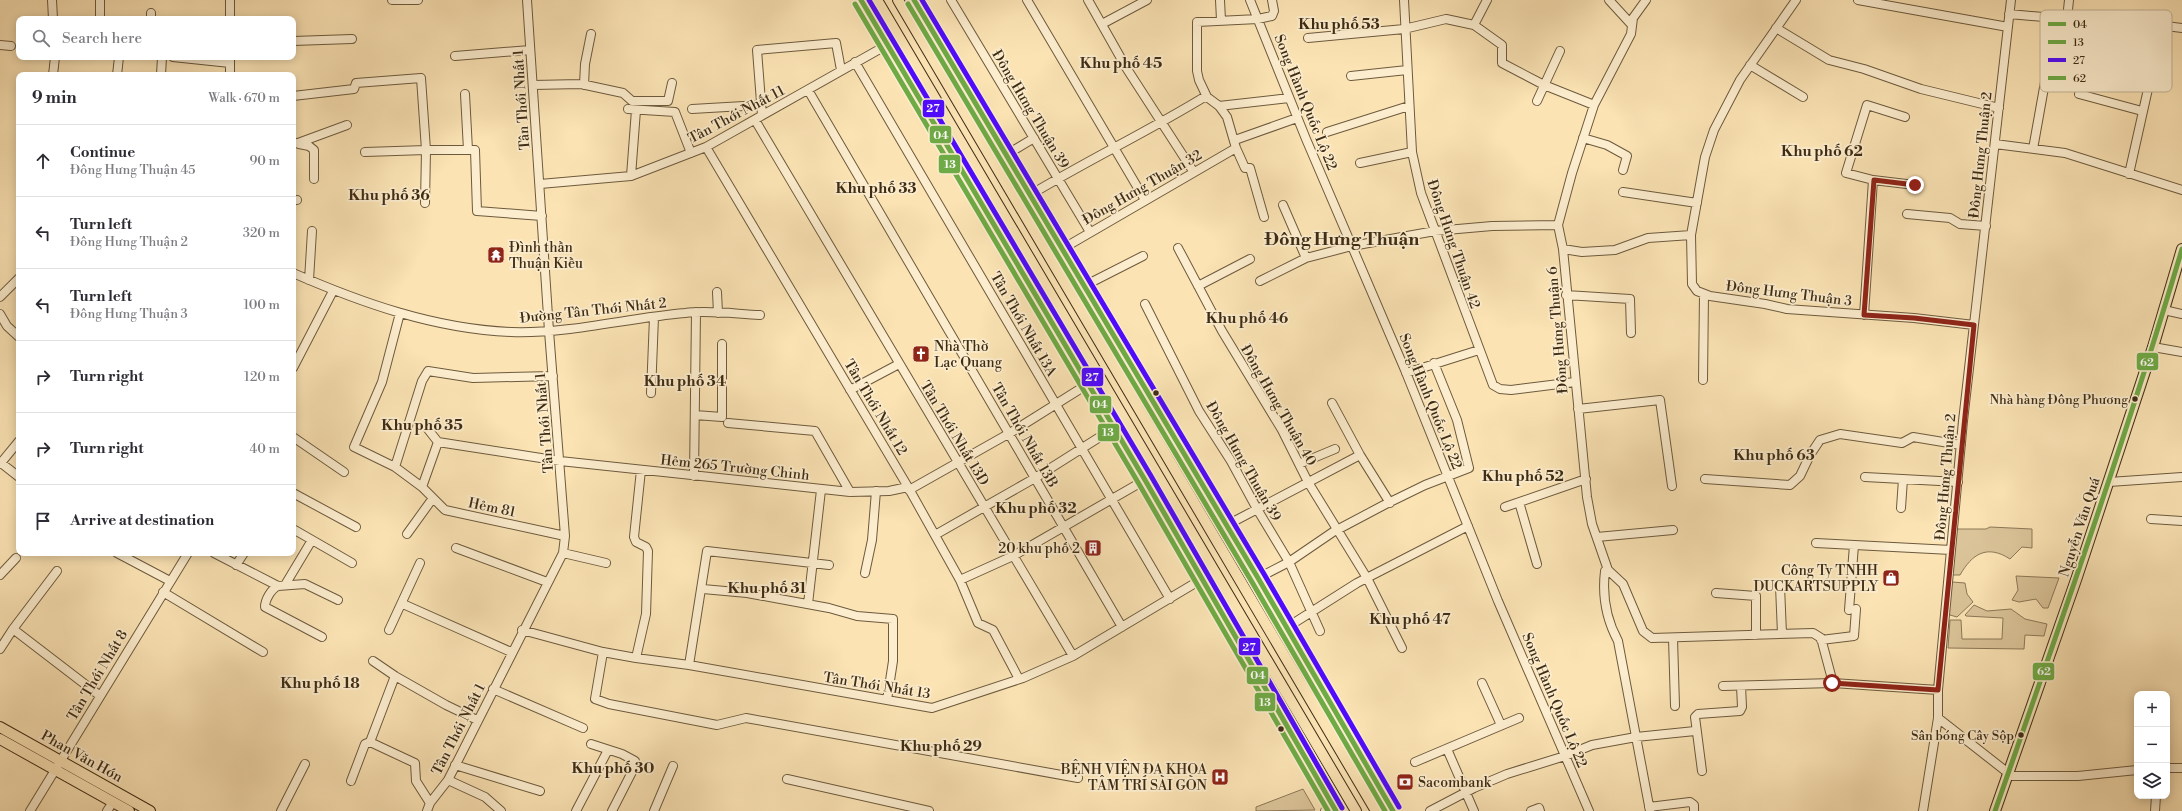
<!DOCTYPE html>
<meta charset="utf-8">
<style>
body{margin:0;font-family:"Libre Bodoni",serif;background:#f2f2f3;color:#2b2b33}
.controls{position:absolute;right:12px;bottom:12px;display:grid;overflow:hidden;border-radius:8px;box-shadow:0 2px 10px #0003}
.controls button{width:36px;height:36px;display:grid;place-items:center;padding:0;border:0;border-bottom:1px solid #e1e1e2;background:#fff;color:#2b2b33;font:20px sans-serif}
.stop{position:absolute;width:12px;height:12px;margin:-9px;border:3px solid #8f2418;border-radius:50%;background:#fff}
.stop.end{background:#8f2418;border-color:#fff;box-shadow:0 1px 4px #0008}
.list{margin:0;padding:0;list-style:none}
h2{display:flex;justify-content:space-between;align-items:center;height:52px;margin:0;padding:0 16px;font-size:17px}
h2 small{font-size:13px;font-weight:400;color:#7c7c81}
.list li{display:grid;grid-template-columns:26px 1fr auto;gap:12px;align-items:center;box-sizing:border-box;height:72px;padding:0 16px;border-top:1px solid #e1e1e2}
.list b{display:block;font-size:15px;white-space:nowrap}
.list p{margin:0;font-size:13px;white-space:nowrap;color:#7c7c81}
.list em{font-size:13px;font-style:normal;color:#7c7c81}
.icon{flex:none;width:22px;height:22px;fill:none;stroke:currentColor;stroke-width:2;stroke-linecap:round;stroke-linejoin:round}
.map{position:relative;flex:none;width:2182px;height:811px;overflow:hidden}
.search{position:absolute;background:#fff;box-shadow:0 2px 10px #0003;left:16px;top:16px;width:280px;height:44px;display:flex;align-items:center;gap:10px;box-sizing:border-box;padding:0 14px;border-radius:8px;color:#7c7c81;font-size:15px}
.panel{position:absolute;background:#fff;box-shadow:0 2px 10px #0003;left:16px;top:72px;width:280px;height:484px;border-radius:8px}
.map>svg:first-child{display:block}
.green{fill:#dbc499;stroke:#8c7857}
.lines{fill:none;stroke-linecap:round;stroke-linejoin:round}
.minor-casing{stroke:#6d5a3d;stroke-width:10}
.major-casing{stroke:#3e2c15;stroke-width:12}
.minor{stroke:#fcedce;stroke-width:8}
.major{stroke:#fbe3b4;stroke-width:10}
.bus-1-casing{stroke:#fcedce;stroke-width:8}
.bus-2-casing{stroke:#fcedce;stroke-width:8}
.bus-3-casing{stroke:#fcedce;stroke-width:8}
.bus-4-casing{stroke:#fcedce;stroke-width:8}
.bus-1{stroke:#6eaa45;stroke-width:5}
.bus-2{stroke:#6eaa45;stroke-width:5}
.bus-3{stroke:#4f0aff;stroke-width:5}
.bus-4{stroke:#6eaa45;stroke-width:5}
.route{stroke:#8f2418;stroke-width:5}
.bus-dot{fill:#3e2c15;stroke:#fcedce;stroke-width:1.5}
.labels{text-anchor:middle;stroke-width:3.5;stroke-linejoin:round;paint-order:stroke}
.bus-label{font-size:13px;fill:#3e2c15;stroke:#fcedce;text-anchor:end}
.street-label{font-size:14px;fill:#3e2c15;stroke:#fcedce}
.poi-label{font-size:14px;fill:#3e2c15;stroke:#fcedce;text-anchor:start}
.neighbourhood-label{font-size:15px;font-weight:bold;fill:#3e2c15;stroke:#fcedce}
.district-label{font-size:18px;font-weight:bold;fill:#3e2c15;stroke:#fcedce}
.key{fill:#fcedce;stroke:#c3b396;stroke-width:1}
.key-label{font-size:11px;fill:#3e2c15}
.line-badge{stroke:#fcedce;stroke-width:1.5}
.badge-label{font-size:11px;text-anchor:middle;font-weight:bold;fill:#fff}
</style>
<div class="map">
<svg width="2182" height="811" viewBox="0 0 2182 811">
<rect width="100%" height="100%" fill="#fbe3b4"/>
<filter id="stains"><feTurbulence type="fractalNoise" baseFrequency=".005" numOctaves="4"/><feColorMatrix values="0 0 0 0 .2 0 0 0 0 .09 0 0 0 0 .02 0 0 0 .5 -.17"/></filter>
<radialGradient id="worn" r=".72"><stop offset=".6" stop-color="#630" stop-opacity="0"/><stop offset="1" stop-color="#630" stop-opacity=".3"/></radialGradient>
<!-- green -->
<path class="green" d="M1990 527 2032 529V548L2022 547 2010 559C1987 544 1972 554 1960 575H1951L1955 529H1986Z
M2016 576 2059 578 2048 608H2043L2036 599 2019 602 2012 600 2018 590Z
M1952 582 1965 583 1967 594 1973 602 1957 617 1950 615 1949 612Z
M1974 605 1987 611 2011 609 2025 619 2047 624 2044 636 2025 635 2024 649 1948 648 1950 620H1961L1962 639H2002L2003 618 1966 616 1965 615Z
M1303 789 1315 810 1256 811V807Z"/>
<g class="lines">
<!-- minor casing -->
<g class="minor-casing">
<path id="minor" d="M52 0 53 19
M100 0V19
M392 0H418
M951 0 1090 232
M1027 0 1145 200
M1088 0 1127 69 1193 171
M1220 0 1221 20
M1250 0 1306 139 1405 370 1498 601 1589 811
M1404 0 1412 152 1421 193 1493 385 1500 389 1511 390 1575 382
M1609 0 1631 24
M1646 0 1633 18 1631 34 1594 105 1572 173 1558 225 1563 249 1587 497 1592 524 1608 570 1623 584 1643 631 1652 638 1813 633 1821 638 1833 683
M1796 0 1740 80 1714 130 1705 157 1691 235 1692 284 1697 291 1710 296 1765 304 1787 309 1914 318 1974 325
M1858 0 2008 27
M2009 14 2067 19 2069 0
M151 19V13
M230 19V0
M1102 24 1147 0
M1474 25 1487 0
M1776 28 1829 60 1864 69 1921 89 1999 108
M1308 38 1404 29 1446 19 1474 25 1502 45V63L1544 85 1594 105
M293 41 352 39
M0 45 11 46
M455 56 530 50
M173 57 230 63
M855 62 1170 599
M1750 65 1803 97
M53 75 55 57
M117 75 119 57
M161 75 162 57
M230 75V57
M2105 75 2132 82
M1351 76 1407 70
M533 85 581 84 623 93 632 101H668L672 83
M584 85 585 64 591 34
M808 90 1122 627
M465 94 468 150
M2079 94 2142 111
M293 96 354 89 356 83 421 78 426 150 365 152
M1537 101 1560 51
M1219 106 1289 98
M628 109 675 112 691 153
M692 109 761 105
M762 115 757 50 836 43 841 70
M1905 117 1867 105 1846 173 1873 180 1915 185
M755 120 1073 656
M1327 132 1409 106
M1583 138 1607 145 1627 156 1623 170
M1235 140 1297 118
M293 143H298L347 125
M299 144 309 146 314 150V179
M1995 144 2065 153 2182 190
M706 147 908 487 960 580 978 623 993 630 1019 679
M2033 149 2045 82
M1006 155 1034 138
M1360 163 1412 152
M2129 174 2148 89 2132 82 2142 23 2182 28
M631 176 636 110
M540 184 631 176 706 147 887 45
M1623 192 1697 203
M1030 195C1088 160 1149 131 1206 96
M293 200H297
M425 203 426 150H475L477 211 542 216
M1283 205 1306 258
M1907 214 1950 218 1960 224 1986 226
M1264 217 1250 168H1245L1236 148 1227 117 1219 106 1207 97 1199 80 1197 71V22L1258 19 1272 16 1274 11 1272 0
M1178 248 1222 331 1282 430 1308 482 1367 578 1402 648
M1062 249 1236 148
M1563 249 1582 252 1615 250 1648 238 1691 235
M293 273C362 303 435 329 511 332 569 334 627 318 685 313 709 310 736 314 760 315
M309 280 312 231
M1260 281 1306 258 1352 246 1435 231 1492 226 1558 225
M1084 286 1143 256
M1198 286 1250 259
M717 292 718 313
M1566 295 1630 299 1631 333
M0 297 19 278
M1145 304 1199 411 1231 461 1257 509 1289 562 1320 631
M2164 310 2182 314
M0 314 7 326 19 337
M1864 315 1873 180
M2153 347 2182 352
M293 368 333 291
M1406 373 1479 350
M553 376 473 378 428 371 422 381 395 467 422 487 445 510 565 536
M1703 380 1704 294
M850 390 899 364
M651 393 654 317
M1332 403 1360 455 1390 503
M1578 409 1660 400 1672 486
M695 415 722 417V344
M728 423 815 431 850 492
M293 437 344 472
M438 442 560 461 850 492 889 491 908 487
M1 463 19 477
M0 464 19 441
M1299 464 1335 449
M395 467 354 447 382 382 400 313
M694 476 696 312
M1865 477 1958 482
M1705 479 1790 485 1800 476 1810 455 1820 440 1840 434 1902 443 1913 437 1961 445
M2109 482 2182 477
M422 487 438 442 427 428
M909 490 1010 433 1088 384
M293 493 356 527
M1519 502 1537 564
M1505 507 1586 479
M1901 508 1903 479
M2151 519 2182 521
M1227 525 1360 455
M293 529 352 563
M407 534 433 498
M935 535 1035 478 1114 428
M1597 537 1673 530
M1816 543 1951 550
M456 548 547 582
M117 553 170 581
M214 553 278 586 305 584 338 600
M563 553 606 563
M236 565 244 553
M57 571 13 629 99 695
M1605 571C1602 596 1606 619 1618 641L1650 811
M865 573 872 540 876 491
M0 575 16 558
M1258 578 1289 562 1333 532 1384 505 1425 485 1469 468 1457 420 1434 363
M960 580 1013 556 1145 480
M285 585 312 540
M278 586C271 589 265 600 265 607L322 637
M1780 586 1782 634
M703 589 747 593 829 608 857 616 893 619V661L887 700
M163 592 263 652
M1716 593 1756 596V635
M403 604 511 652
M808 604 821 490
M1849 610 1854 545
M1286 628 1357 583 1468 526
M389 630 420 563
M522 630 603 652 636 658 689 665 932 708 1023 678 1073 656 1202 579
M1673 638 1675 706
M1821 640 1854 636 1856 609
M0 649 13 629
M603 652 595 699 609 704 717 725 746 718 1078 778
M636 658 646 614 648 551 646 547 636 542 634 537 641 470
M373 661 395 676
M689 665 707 551 829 565
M1482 683 1501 725
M1723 686 1833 683 1938 690
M493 689 583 728
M1938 718 2012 776H2078L2137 770
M370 742 415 763 416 781 430 803
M591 744 622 754 635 761 634 768 612 811
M1447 749 1474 811
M1415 762 1519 718
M455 765 540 791
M2167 768H2182
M1702 771 1695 717 1698 714 1740 711 1742 707 1741 686
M787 779 929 811
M448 780 485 797 501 811
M351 781 365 744 370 742 395 676 446 705 477 720
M1649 807 1690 802 1694 805V811
M30 811 188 553
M107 811 113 802
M281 811 305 764
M427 811 430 803 448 780 563 553 565 536 549 331 527 0
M576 811 608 750
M654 811 673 766
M1325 811 1334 807
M1430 811 1474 788 1507 774 1565 756 1592 745 1636 737 1695 731
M1531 811 1539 808 1540 811
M1923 811 1938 718V690L1963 421 2011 0
M2155 811 2156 796"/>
</g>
<!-- major casing -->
<g class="major-casing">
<path id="major" d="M861 0 1145 480 1336 811
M877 0 1356 811
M898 0 1376 811
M914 0 1258 578 1393 811
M0 727 150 811
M0 739 129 811
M1995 811 2077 577 2153 347 2182 249"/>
</g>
<!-- minor -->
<use href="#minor" class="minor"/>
<!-- major -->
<use href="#major" class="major"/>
<!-- bus-1 casing -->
<g class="bus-1-casing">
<path id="bus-1" d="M861 0 1145 480 1336 811
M914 0 1258 578 1393 811"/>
</g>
<!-- bus-2 casing -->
<g class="bus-2-casing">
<path id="bus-2" d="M855 4 1139 484 1328 811
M908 4 1252 582 1385 811"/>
</g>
<!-- bus-3 casing -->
<g class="bus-3-casing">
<path id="bus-3" d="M869 0 1151 476 1342 808
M922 0 1264 574 1399 807"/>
</g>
<!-- bus-4 casing -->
<g class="bus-4-casing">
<path id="bus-4" d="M1995 811C2060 625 2126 438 2182 249"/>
</g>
<!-- bus-1 -->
<use href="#bus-1" class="bus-1"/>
<!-- bus-2 -->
<use href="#bus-2" class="bus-2"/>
<!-- bus-3 -->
<use href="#bus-3" class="bus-3"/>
<!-- bus-4 -->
<use href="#bus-4" class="bus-4"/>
</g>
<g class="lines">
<!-- route -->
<path class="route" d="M1832 683 1938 690 1974 325 1914 318 1864 315 1874 180 1915 185"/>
</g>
<!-- icons -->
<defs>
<g id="temple-square" transform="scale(0.9)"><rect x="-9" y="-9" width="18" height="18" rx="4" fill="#8f2418" stroke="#fcedce"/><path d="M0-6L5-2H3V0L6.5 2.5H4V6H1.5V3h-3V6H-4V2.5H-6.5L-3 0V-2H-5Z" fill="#fff"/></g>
<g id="church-square" transform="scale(0.9)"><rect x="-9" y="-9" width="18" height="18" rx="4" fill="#8f2418" stroke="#fcedce"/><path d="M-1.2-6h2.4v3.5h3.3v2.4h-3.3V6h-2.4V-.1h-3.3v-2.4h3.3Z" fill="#fff"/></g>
<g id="building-square" transform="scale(0.9)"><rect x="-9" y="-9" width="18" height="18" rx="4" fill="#8f2418" stroke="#fcedce"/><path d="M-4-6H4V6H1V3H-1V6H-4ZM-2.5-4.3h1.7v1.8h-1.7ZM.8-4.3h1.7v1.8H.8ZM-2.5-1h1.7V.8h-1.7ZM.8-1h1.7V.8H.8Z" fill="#fff"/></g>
<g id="shop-square" transform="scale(0.9)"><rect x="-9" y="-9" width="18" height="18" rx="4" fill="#8f2418" stroke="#fcedce"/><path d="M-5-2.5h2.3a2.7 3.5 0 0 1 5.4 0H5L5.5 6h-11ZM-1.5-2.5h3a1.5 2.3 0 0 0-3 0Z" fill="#fff"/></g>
<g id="hospital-square" transform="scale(0.9)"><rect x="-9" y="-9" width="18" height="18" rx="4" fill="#8f2418" stroke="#fcedce"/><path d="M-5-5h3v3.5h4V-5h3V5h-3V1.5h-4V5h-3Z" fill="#fff"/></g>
<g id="bank-square" transform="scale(0.9)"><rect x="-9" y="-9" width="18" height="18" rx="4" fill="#8f2418" stroke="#fcedce"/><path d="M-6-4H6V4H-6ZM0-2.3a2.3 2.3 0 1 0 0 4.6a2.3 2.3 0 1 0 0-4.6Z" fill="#fff"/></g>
</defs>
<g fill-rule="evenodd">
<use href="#temple-square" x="496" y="255"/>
<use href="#church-square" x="921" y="354"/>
<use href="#building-square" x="1093" y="548"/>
<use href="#shop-square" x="1891" y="578"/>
<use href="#hospital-square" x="1220" y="777"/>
<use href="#bank-square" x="1405" y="782"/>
</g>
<!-- markers -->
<g class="bus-dot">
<circle cx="1156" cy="393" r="3.5"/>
<circle cx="2135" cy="399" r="3.5"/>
<circle cx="1281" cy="729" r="3.5"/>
<circle cx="2021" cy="735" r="3.5"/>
</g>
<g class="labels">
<!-- bus labels -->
<g class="bus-label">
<text x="2128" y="404">Nhà hàng Đông Phương</text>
<text x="2014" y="740">Sân bóng Cây Sộp</text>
</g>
<!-- street labels -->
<g class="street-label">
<text transform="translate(521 100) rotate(-94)" y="5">Tân Thới Nhất 1</text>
<text transform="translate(1306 102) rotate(68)" y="5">Song Hành Quốc Lộ 22</text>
<text transform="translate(1031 109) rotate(59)" y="5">Đông Hưng Thuận 39</text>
<text transform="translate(736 114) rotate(-28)" y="5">Tân Thới Nhất 11</text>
<text transform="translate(1980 155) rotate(-84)" y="5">Đông Hưng Thuận 2</text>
<text transform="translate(1142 187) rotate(-30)" y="5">Đông Hưng Thuận 32</text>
<text transform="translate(1454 244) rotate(71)" y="5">Đông Hưng Thuận 42</text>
<text transform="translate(1789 293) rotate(7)" y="5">Đông Hưng Thuận 3</text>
<text transform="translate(593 310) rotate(-6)" y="5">Đường Tân Thới Nhất 2</text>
<text transform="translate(1024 324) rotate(60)" y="5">Tân Thới Nhất 13A</text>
<text transform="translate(1557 330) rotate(-95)" y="5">Đông Hưng Thuận 6</text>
<text transform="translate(1431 401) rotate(68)" y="5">Song Hành Quốc Lộ 22</text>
<text transform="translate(1279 405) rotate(60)" y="5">Đông Hưng Thuận 40</text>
<text transform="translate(876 407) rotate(59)" y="5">Tân Thới Nhất 12</text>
<text transform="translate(544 423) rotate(-95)" y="5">Tân Thới Nhất 1</text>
<text transform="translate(955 433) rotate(59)" y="5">Tân Thới Nhất 13D</text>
<text transform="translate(1025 435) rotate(60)" y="5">Tân Thới Nhất 13B</text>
<text transform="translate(1244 461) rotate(60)" y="5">Đông Hưng Thuận 39</text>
<text transform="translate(735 467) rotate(6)" y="5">Hẻm 265 Trường Chinh</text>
<text transform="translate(1945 477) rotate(-85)" y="5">Đông Hưng Thuận 2</text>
<text transform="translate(492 507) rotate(12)" y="5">Hẻm 81</text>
<text transform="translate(2079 527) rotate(-72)" y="5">Nguyễn Văn Quá</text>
<text transform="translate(97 675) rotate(-59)" y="5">Tân Thới Nhất 8</text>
<text transform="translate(877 685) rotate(9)" y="5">Tân Thới Nhất 13</text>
<text transform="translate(1555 700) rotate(67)" y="5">Song Hành Quốc Lộ 22</text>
<text transform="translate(458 729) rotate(-63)" y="5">Tân Thới Nhất 1</text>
<text transform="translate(82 756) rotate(29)" y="5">Phan Văn Hớn</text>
</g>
<!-- poi labels -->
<g class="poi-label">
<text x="509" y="252">Đình thần<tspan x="509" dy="16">Thuận Kiều</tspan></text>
<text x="934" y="351">Nhà Thờ<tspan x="934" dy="16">Lạc Quang</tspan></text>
<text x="1080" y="553" text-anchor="end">20 khu phố 2</text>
<text x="1878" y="575" text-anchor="end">Công Ty TNHH<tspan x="1878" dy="16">DUCKARTSUPPLY</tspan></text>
<text x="1207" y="774" text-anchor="end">BỆNH VIỆN ĐA KHOA<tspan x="1207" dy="16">TÂM TRÍ SÀI GÒN</tspan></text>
<text x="1418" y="787">Sacombank</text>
</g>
<!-- neighbourhood labels -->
<g class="neighbourhood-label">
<text x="1339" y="29">Khu phố 53</text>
<text x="1121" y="68">Khu phố 45</text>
<text x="1822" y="156">Khu phố 62</text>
<text x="876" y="193">Khu phố 33</text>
<text x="389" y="200">Khu phố 36</text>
<text x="1247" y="323">Khu phố 46</text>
<text x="685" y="386">Khu phố 34</text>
<text x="422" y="430">Khu phố 35</text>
<text x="1774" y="460">Khu phố 63</text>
<text x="1523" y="481">Khu phố 52</text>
<text x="1036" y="513">Khu phố 32</text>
<text x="767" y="593">Khu phố 31</text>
<text x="1410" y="624">Khu phố 47</text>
<text x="320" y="688">Khu phố 18</text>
<text x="941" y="751">Khu phố 29</text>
<text x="613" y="773">Khu phố 30</text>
</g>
<!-- district labels -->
<g class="district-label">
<text x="1342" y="245">Đông Hưng Thuận</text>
</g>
</g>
<!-- legend -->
<rect x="2040" y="10" width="132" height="82" rx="6" class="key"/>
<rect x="2048" y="22" width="18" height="4" fill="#6eaa45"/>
<rect x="2048" y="40" width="18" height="4" fill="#6eaa45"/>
<rect x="2048" y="58" width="18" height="4" fill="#4f0aff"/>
<rect x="2048" y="76" width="18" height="4" fill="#6eaa45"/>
<g class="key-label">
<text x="2073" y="28">04</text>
<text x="2073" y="46">13</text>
<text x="2073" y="64">27</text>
<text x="2073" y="82">62</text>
</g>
<g class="line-badge">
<rect x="922" y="99" width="23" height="19" rx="4" fill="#4f0aff"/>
<rect x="929" y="125" width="23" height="19" rx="4" fill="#6eaa45"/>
<rect x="938" y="154" width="23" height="20" rx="4" fill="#6eaa45"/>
<rect x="2136" y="352" width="23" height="19" rx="4" fill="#6eaa45"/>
<rect x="1081" y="367" width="23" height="20" rx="4" fill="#4f0aff"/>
<rect x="1089" y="395" width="23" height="19" rx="4" fill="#6eaa45"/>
<rect x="1097" y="423" width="23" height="19" rx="4" fill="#6eaa45"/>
<rect x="1238" y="637" width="23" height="19" rx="4" fill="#4f0aff"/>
<rect x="2032" y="662" width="23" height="19" rx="4" fill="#6eaa45"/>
<rect x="1246" y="666" width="23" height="19" rx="4" fill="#6eaa45"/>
<rect x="1254" y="692" width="22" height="20" rx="4" fill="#6eaa45"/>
</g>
<g class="badge-label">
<text x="933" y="112">27</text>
<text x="941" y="139">04</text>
<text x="950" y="168">13</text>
<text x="2147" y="366">62</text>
<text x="1092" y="381">27</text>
<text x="1100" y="408">04</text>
<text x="1108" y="436">13</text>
<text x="1249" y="651">27</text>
<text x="2044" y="675">62</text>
<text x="1258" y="679">04</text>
<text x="1265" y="706">13</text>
</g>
<rect width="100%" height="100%" filter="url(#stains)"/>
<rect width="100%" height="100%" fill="url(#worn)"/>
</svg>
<div class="controls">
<button>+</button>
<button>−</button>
<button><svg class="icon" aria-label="layers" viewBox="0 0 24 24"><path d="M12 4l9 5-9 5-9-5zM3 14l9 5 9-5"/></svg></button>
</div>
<div class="stop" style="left:1832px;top:683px"></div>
<div class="stop end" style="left:1915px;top:185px"></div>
<div class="search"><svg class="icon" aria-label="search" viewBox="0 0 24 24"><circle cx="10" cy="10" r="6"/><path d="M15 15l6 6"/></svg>Search here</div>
<section class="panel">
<h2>9 min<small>Walk · 670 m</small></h2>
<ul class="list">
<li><svg class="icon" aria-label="ahead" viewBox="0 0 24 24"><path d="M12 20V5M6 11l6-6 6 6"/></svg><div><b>Continue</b><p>Đông Hưng Thuận 45</p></div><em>90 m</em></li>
<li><svg class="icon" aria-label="left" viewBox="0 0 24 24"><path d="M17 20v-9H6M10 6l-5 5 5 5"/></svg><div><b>Turn left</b><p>Đông Hưng Thuận 2</p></div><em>320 m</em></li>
<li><svg class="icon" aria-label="left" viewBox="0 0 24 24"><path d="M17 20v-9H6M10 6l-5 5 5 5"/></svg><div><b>Turn left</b><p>Đông Hưng Thuận 3</p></div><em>100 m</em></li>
<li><svg class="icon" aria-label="right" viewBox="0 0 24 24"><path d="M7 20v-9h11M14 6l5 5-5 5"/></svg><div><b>Turn right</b></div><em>120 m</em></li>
<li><svg class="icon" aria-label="right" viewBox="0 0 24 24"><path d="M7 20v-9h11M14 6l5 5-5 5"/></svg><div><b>Turn right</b></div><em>40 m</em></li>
<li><svg class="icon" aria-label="arrive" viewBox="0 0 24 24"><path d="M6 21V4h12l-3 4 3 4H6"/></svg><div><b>Arrive at destination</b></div></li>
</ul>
</section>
</div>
